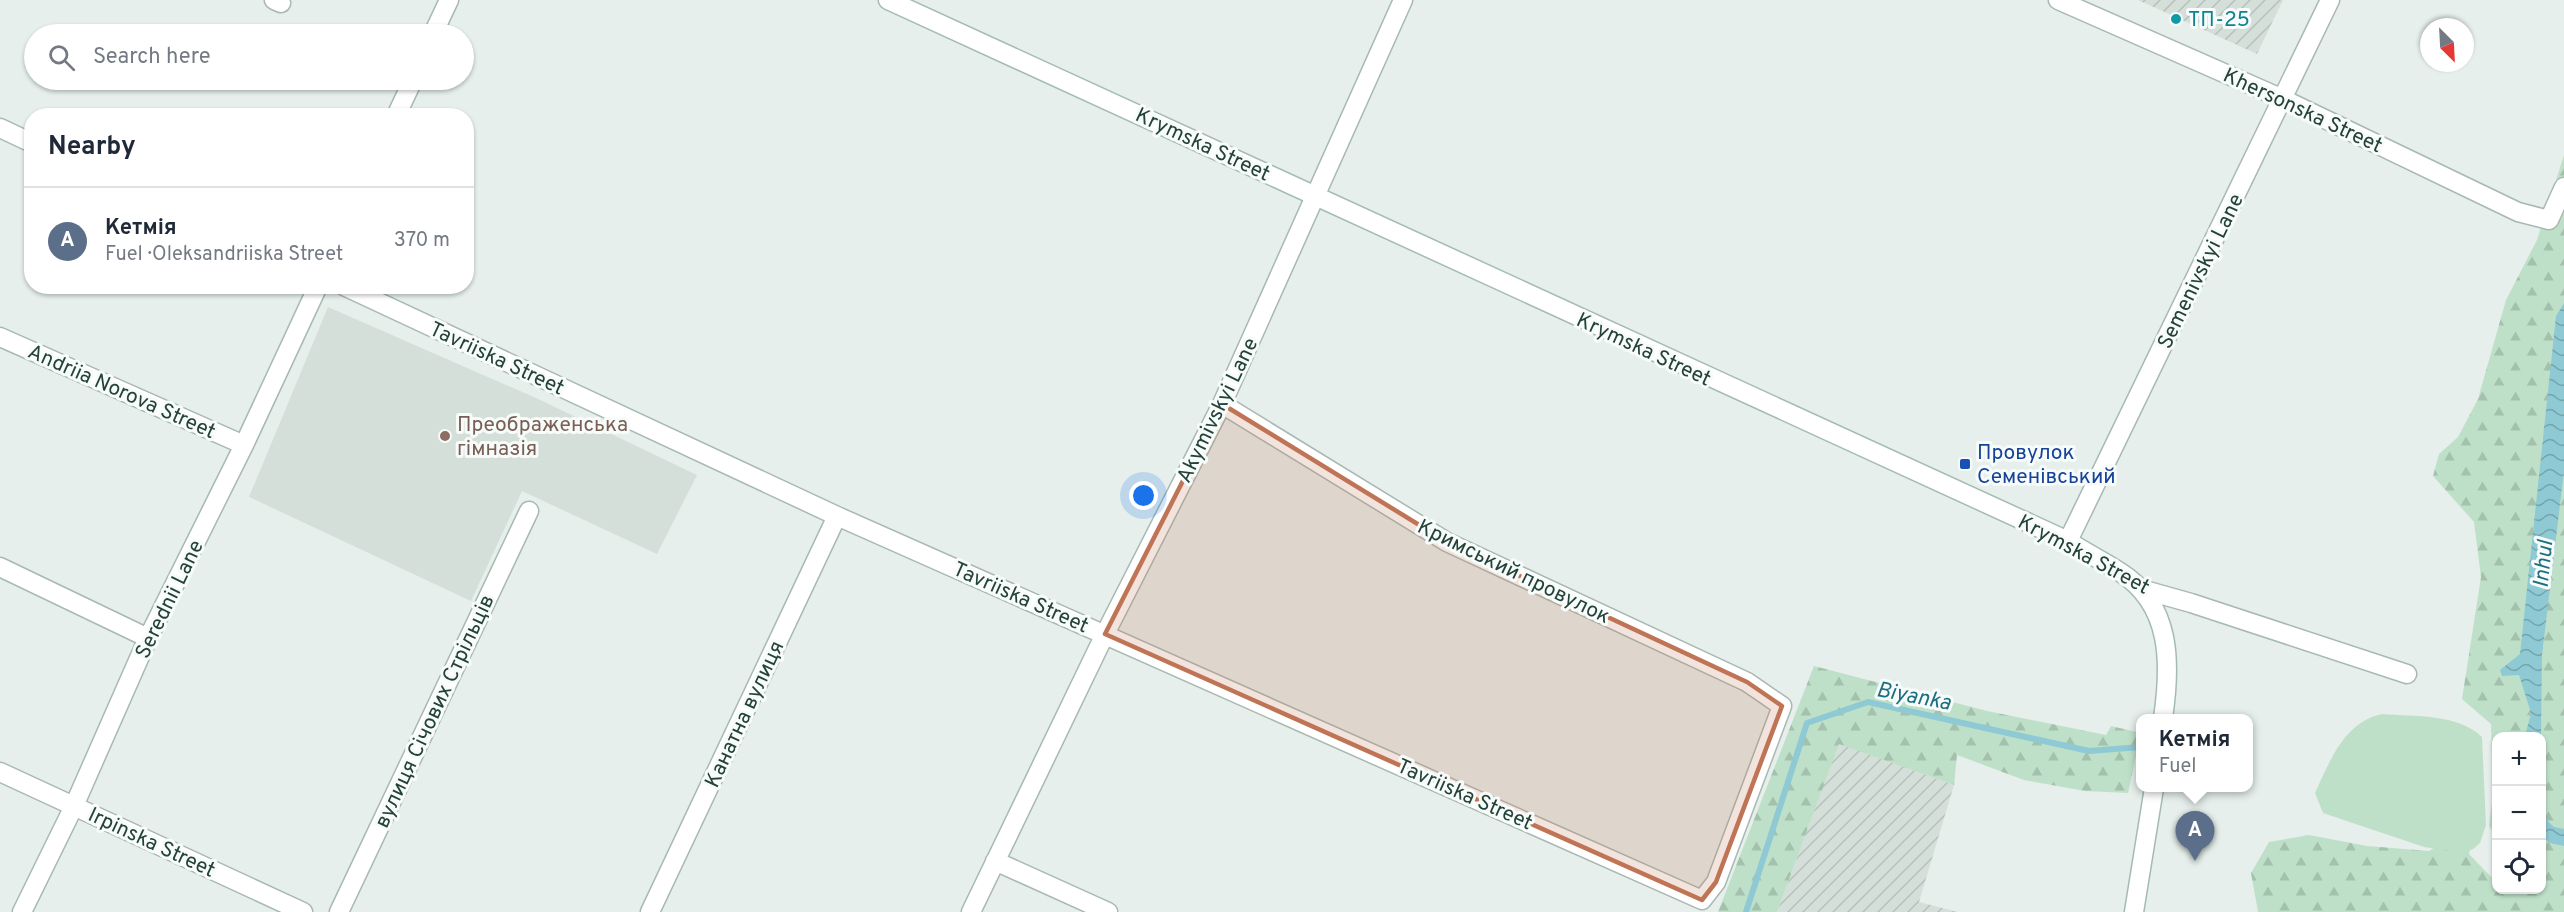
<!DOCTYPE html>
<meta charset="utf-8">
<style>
body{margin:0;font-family:Overpass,sans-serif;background:#f2f2f3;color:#1f2937}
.controls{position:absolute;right:18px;bottom:18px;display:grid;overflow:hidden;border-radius:12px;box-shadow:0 2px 4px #0004}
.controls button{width:54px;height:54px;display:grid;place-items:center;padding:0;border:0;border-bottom:2px solid #e0e1e3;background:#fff;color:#1f2937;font:30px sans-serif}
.compass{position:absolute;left:2420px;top:18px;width:54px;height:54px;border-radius:50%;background:#fff;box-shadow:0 2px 4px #0004;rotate:156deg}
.you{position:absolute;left:1144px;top:496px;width:21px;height:21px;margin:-15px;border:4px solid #fff;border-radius:50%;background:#1a73e8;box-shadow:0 0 0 9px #1a73e833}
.badge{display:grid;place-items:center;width:39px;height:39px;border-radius:50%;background:#0f766e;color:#fff;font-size:20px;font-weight:700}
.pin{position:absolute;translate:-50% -50px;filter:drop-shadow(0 2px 3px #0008)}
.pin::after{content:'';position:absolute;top:32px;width:21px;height:18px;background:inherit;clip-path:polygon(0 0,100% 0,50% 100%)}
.popup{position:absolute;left:2136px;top:714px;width:117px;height:78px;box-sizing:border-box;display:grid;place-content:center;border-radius:12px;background:#fff;filter:drop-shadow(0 2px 4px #0005);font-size:20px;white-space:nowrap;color:#747a83}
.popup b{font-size:22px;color:#1f2937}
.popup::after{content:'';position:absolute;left:50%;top:100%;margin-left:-12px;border:12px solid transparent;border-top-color:#fff}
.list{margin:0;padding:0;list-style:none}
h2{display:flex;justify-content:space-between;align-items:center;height:78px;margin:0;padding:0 24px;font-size:26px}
h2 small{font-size:20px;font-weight:400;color:#747a83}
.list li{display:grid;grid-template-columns:39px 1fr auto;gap:18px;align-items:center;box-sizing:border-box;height:108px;padding:0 24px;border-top:2px solid #e0e1e3}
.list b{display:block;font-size:22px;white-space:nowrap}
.list p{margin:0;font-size:20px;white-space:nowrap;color:#747a83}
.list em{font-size:20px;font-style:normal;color:#747a83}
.icon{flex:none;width:33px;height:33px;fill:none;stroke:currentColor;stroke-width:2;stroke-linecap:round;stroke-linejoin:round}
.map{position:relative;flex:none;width:2564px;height:912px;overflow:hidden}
.search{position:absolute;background:#fff;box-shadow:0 2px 4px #0004;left:24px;top:24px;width:450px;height:66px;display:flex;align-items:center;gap:15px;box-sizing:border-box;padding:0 21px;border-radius:33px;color:#747a83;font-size:22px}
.panel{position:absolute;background:#fff;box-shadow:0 2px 4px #0004;left:24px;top:108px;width:450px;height:186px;border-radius:24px}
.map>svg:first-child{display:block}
.built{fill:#d4dfda}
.industrial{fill:url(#industrial-furrows)}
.forest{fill:url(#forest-firs)}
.pitch{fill:#bfe0c8}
.water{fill:url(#water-waves)}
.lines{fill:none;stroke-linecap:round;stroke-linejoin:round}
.stream{stroke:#8ec9d4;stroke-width:6}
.street-casing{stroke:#a8b8b2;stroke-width:21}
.secondary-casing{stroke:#a4bbb3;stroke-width:21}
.street{stroke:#fff;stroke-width:18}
.secondary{stroke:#fff;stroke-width:18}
.marked{fill:#c07456;fill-opacity:0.2;stroke:#c07456;stroke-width:4.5;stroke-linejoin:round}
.culture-dot{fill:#0f9aa8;stroke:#f7fbf9;stroke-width:2}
.education-dot{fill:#8d6e63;stroke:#f7fbf9;stroke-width:2}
.transit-dot{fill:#1a4fb4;stroke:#f7fbf9;stroke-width:2}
.labels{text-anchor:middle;stroke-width:6;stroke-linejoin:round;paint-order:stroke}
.culture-label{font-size:21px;fill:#0d838f;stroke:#f7fbf9;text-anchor:start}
.street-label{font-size:21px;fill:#24423a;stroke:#f7fbf9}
.education-label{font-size:21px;fill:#785e54;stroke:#f7fbf9;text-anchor:start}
.transit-label{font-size:21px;fill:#164399;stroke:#f7fbf9;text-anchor:start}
.water-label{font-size:22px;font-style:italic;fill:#1c6f80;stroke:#f7fbf9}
</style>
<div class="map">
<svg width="2564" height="912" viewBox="0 0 2564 912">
<defs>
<pattern id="industrial-furrows" width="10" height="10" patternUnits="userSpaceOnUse" patternTransform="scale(1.5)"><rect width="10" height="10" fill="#d4dfda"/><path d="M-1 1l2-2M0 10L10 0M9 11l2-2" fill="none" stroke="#b6c1bc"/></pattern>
<pattern id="forest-firs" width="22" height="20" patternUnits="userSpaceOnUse" patternTransform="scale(1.5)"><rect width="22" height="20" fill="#bfe0c8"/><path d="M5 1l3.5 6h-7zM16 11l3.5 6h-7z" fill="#a4c1ad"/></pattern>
<pattern id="water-waves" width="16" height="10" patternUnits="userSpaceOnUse" patternTransform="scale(1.5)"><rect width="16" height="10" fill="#8ec9d4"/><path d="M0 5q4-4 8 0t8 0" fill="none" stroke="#74a5ad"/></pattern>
</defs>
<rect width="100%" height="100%" fill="#e6efeb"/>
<!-- built -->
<path class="built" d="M328 307 536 398 697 475 657 554 522 491 471 601 249 497Z"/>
<!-- industrial -->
<path class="industrial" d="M2138 0H2283L2257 54Z
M1839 743 1954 785 1919 902 1958 912H1777Z"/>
<!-- forest -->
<path class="forest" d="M2564 155V912H2258L2251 873 2269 842 2309 835 2367 846 2429 851 2452 836H2473L2469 854 2496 882V890H2542V736H2496V837L2489 826 2493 793 2491 724 2462 699 2481 577 2474 522 2433 476 2439 454 2458 437 2478 399 2506 300 2537 240Z
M1814 666 1987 711 2106 735 2111 726 2141 733 2128 793 2085 791 2024 780 1957 755 1954 785 1839 744 1777 912H1718Z"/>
<!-- pitch -->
<path class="pitch" d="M2382 714C2415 717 2457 713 2482 737L2486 825 2480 843 2473 849 2464 853 2424 847 2323 813 2315 793C2330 761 2344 722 2382 714Z"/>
<!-- water -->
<path class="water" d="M2564 303V471L2542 655 2541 736H2525L2531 713 2519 675 2502 676 2500 670 2520 654 2556 316Z
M2542 816 2554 827 2564 829V846L2550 843 2542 836Z"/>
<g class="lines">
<!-- stream -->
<path class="stream" d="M1746 912 1807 723 1868 702 2089 751 2141 747"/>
<!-- street casing -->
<g class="street-casing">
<path id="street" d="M274 0 281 3
M2058 0 2283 99 2518 212 2549 220 2564 187
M433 34 449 0
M396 116 413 80
M0 128 32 143
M344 286 837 516 1702 900 1716 882 1782 706 1747 682 1447 542 1222 404
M0 337 244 445
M2068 541 2330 0
M0 567 148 638
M2141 589 2191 603 2407 674
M0 772 303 912
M995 861 1108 912
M22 912 74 806 148 638 244 445 318 286
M339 912 529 511
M650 912 837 516
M971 912 1105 634 1222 404 1403 0"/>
</g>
<!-- secondary casing -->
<g class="secondary-casing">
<path id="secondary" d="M888 0C1282 180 1674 363 2068 541 2085 552 2103 561 2120 572 2172 605 2171 664 2163 718
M2134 912 2154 788"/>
</g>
<!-- street -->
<use href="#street" class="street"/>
<!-- secondary -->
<use href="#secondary" class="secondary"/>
</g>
<!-- marked area -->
<path class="marked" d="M1222 404 1447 542 1747 682 1782 706 1716 882 1702 900 1105 634Z"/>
<!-- markers -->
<circle class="culture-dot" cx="2176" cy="19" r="6"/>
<circle class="education-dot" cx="445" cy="436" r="6"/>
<rect class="transit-dot" x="1959" y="458" width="12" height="12" rx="3"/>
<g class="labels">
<!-- culture labels -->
<g class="culture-label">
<text x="2188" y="26">ТП-25</text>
</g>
<!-- street labels -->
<g class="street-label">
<text transform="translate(2303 110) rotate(25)" y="7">Khersonska Street</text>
<text transform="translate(1203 144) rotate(25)" y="7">Krymska Street</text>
<text transform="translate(2200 271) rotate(-64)" y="7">Semenivskyi Lane</text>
<text transform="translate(1644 349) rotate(25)" y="7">Krymska Street</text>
<text transform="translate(497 358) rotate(25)" y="7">Tavriiska Street</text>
<text transform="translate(122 391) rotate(24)" y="7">Andriia Norova Street</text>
<text transform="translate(1217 410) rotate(-64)" y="7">Akymivskyi Lane</text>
<text transform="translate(2084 554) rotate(28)" y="7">Krymska Street</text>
<text transform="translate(1514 571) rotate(26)" y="7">Кримський провулок</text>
<text transform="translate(1021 597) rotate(24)" y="7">Tavriiska Street</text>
<text transform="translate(169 599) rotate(-64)" y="7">Serednii Lane</text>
<text transform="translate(434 711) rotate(-65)" y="7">вулиця Січових Стрільців</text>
<text transform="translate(744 714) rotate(-65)" y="7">Канатна вулиця</text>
<text transform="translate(1465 794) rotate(24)" y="7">Tavriiska Street</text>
<text transform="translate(152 842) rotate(25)" y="7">Irpinska Street</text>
</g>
<!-- education labels -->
<g class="education-label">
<text x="457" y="431">Преображенська<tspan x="457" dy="24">гімназія</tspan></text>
</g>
<!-- transit labels -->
<g class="transit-label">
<text x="1977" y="459">Провулок<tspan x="1977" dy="24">Семенівський</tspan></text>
</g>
<!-- water labels -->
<g class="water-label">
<text transform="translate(2542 564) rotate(-84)" y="8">Inhul</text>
<text transform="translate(1914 695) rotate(11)" y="8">Biyanka</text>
</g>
</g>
</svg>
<div class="controls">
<button>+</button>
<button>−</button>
<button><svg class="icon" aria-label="locate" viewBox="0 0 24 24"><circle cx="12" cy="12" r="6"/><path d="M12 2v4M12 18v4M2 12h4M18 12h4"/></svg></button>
</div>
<svg class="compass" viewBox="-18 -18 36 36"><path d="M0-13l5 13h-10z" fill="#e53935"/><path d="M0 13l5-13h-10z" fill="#747a83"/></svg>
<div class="you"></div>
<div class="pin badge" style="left:2195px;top:861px;background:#5c6f8a">A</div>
<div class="popup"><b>Кетмія</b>Fuel</div>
<div class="search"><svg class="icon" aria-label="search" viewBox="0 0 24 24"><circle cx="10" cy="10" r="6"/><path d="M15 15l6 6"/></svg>Search here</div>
<section class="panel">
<h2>Nearby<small></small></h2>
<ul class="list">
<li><span class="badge" style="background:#5c6f8a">A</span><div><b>Кетмія</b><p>Fuel · Oleksandriiska Street</p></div><em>370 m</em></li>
</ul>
</section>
</div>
